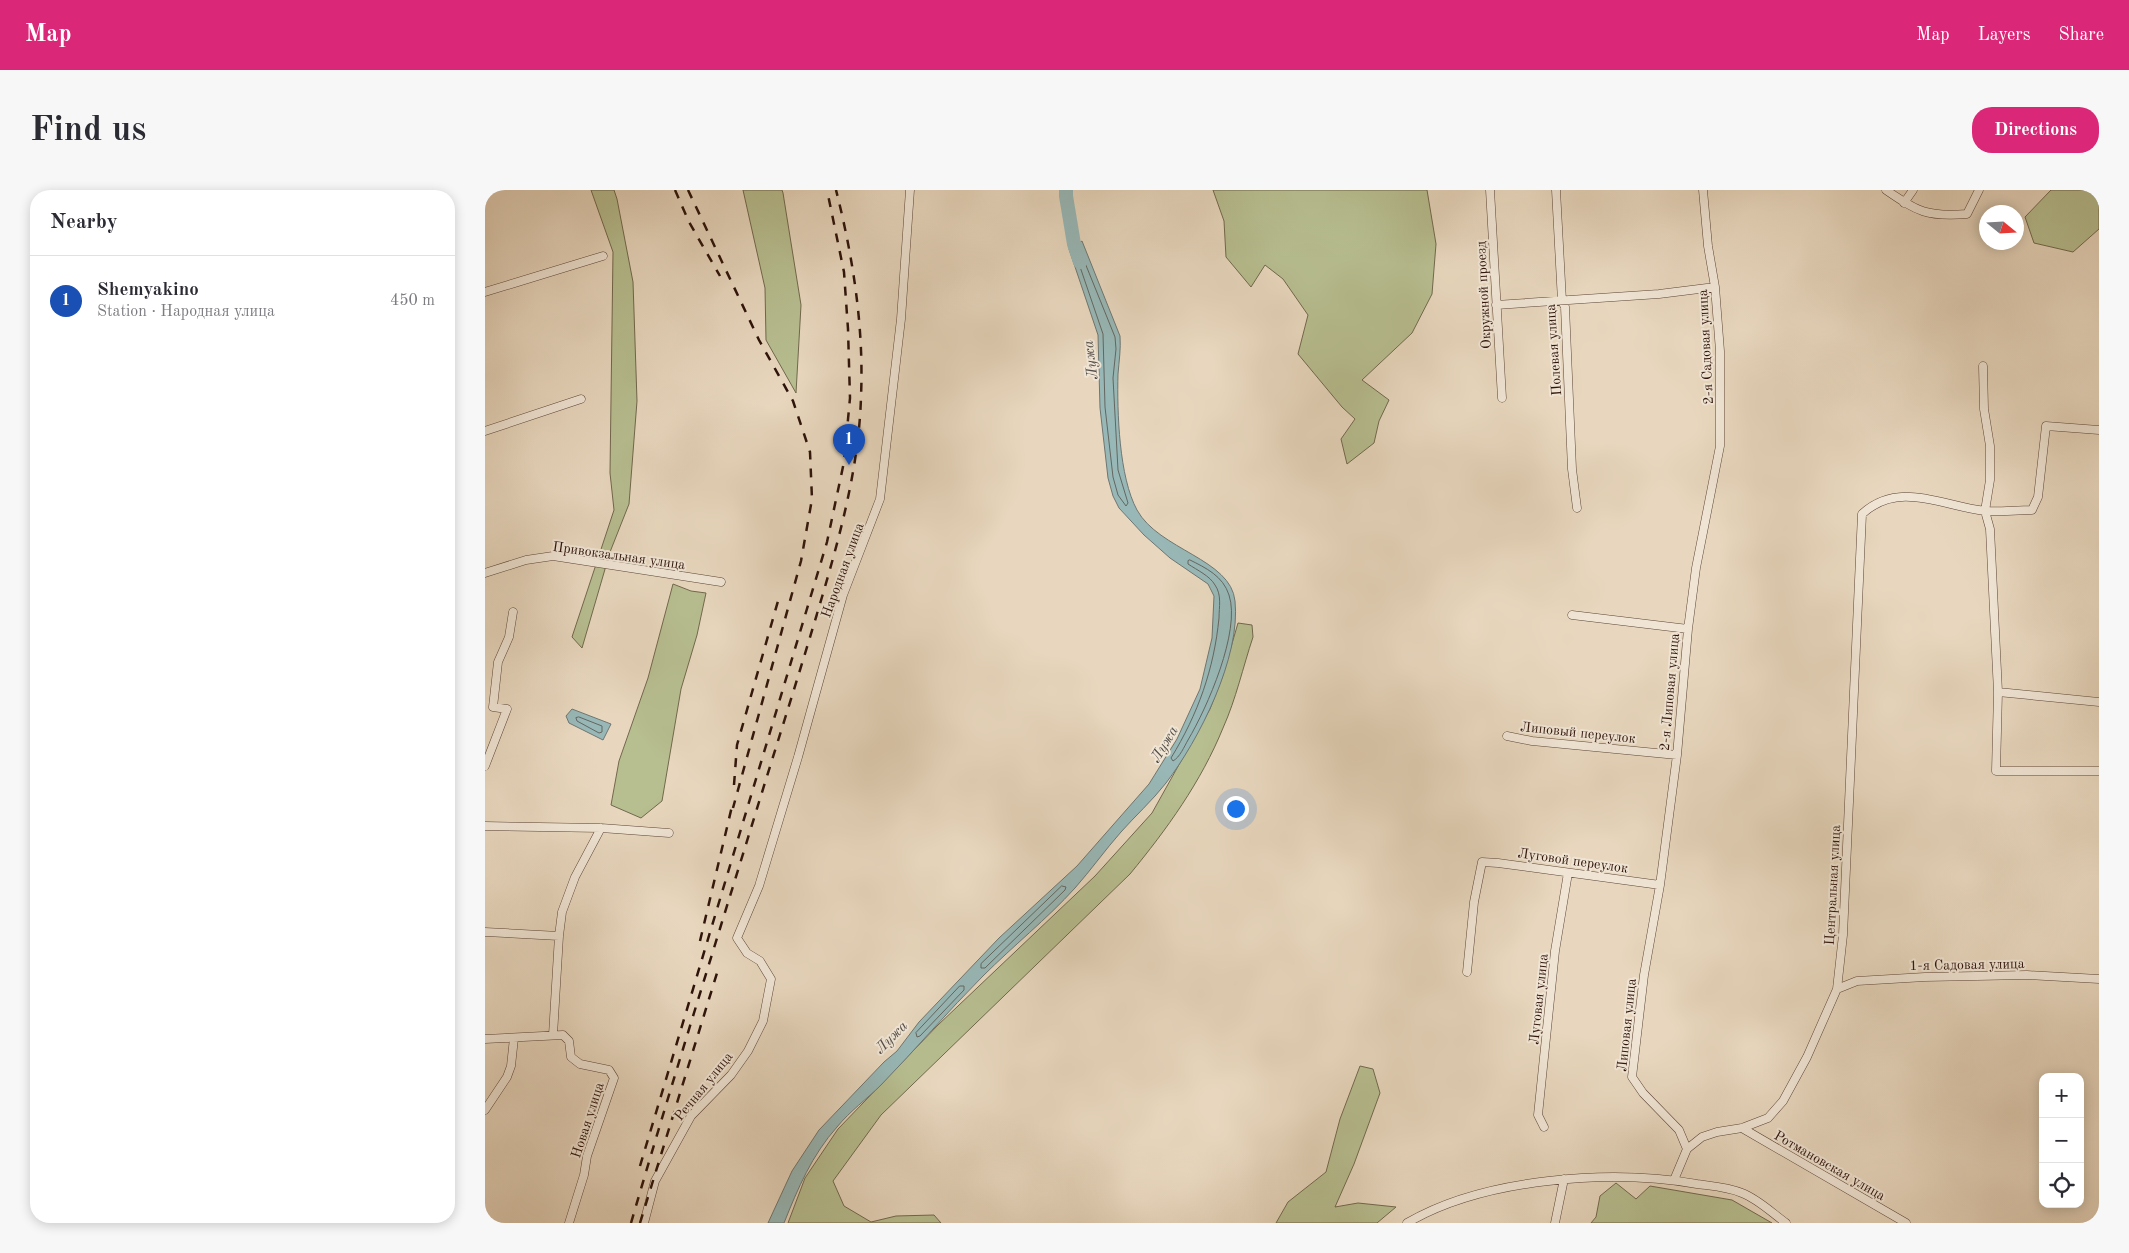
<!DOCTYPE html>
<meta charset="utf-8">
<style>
body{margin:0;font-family:"Old Standard TT",serif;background:#f7f7f7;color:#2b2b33}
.controls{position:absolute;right:15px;bottom:15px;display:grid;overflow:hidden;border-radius:10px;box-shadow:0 2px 12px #0003}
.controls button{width:45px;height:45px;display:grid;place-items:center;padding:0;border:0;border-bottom:1px solid #e1e1e2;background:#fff;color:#2b2b33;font:25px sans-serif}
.compass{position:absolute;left:1494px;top:15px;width:45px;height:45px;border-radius:50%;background:#fff;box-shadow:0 2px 12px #0003;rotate:108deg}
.you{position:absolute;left:750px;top:618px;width:18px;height:18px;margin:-12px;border:4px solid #fff;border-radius:50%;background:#1a73e8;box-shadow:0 0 0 8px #1a73e833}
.badge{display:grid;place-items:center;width:32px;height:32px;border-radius:50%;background:#db2777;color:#fff;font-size:16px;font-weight:700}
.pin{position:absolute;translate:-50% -41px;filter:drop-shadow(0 1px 2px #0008)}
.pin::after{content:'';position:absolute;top:26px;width:18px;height:15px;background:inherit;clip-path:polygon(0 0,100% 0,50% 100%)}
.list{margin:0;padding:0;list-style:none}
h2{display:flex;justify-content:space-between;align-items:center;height:65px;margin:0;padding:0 20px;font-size:21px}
h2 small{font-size:16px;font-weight:400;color:#7c7c81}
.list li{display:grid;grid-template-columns:32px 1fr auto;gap:15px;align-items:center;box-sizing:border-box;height:90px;padding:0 20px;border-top:1px solid #e1e1e2}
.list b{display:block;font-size:19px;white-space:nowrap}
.list p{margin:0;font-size:16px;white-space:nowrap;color:#7c7c81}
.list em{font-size:16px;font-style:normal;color:#7c7c81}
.icon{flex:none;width:28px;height:28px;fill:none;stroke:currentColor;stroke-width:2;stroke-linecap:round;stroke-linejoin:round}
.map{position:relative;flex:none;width:1614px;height:1033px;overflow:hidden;border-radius:20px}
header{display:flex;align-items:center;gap:30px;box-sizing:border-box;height:70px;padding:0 25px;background:#db2777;color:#fff}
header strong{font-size:24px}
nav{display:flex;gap:28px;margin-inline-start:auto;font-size:18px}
.intro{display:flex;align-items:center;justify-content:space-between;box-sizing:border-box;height:120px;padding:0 30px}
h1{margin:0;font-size:35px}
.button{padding:12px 22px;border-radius:20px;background:#db2777;color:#fff;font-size:18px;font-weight:700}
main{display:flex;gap:30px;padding:0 30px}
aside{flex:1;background:#fff;border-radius:20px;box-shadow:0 2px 12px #0003}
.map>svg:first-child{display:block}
.green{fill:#b7be90;stroke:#72684d}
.water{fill:#98b8b7;stroke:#6e7672}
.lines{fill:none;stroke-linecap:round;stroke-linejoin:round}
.shore{stroke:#636660;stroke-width:1}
.river{stroke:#98b8b7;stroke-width:14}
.minor-casing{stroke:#5c4437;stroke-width:9}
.minor{stroke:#f0e5d5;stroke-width:8}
.rail{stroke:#2e130a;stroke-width:2.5;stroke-dasharray:9 9;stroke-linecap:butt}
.labels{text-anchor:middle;stroke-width:4;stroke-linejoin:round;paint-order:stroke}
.street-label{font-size:14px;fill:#2e130a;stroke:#f0e5d5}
.water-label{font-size:15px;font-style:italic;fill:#534d47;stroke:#f0e5d5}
</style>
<header>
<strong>Map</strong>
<nav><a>Map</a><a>Layers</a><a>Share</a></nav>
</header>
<div class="intro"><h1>Find us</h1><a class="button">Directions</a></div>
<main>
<aside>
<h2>Nearby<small></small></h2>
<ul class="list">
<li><span class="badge" style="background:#1a4fb4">1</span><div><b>Shemyakino</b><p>Station · Народная улица</p></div><em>450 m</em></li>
</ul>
</aside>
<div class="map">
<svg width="1614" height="1033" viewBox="0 0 1614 1033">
<rect width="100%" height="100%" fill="#e8d7be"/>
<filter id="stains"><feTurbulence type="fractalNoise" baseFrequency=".004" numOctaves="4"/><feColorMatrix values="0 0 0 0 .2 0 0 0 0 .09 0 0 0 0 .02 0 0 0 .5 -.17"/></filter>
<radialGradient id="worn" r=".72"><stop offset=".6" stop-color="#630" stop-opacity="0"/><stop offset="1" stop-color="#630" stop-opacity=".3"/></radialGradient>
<!-- green -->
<path class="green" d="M106 0H129L132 9 148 92 152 211 144 314 125 362 97 458 87 447 129 320 125 283 128 62Z
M258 0H297L298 3 316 115 311 203 281 150 280 98Z
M728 0H942L951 54 947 104 927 143 877 190 904 210 894 231 889 253 862 274 856 249 870 229 857 217 813 164 823 125 798 89 780 75 766 97 741 67 739 31Z
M1566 0H1612L1614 2V39L1588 62 1549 53 1540 27Z
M188 394 206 401 221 403 212 445 196 499 177 611 156 628 126 615 134 571 163 488Z
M753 433 767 435 768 447C758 477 751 509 738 538 716 592 682 639 645 684L396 925 348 991 359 1016 386 1032 411 1026 449 1025 456 1033H303L320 988 353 939 453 835 610 686 667 623 725 519 737 488Z
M875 876 888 879 895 903 869 974 850 1017 873 1013 911 1017 892 1033H791L803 1012 841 982 855 929Z
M1131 993 1151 1009 1165 996 1247 1010 1287 1033H1106L1111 1027 1115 1006Z"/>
<!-- water -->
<path class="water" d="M597 51 635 146C636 159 634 171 633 184 632 222 634 287 652 320 674 360 746 369 750 411 756 467 714 550 681 593 667 611 650 626 636 642 620 660 606 680 590 698 562 729 528 756 498 786 463 821 431 859 396 895 382 909 365 921 352 937 327 965 313 998 299 1033H283L307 981 334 940 399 872 412 861 434 832 514 748 592 676 664 594 692 549 715 499 727 448 729 406 723 394 685 368 659 345 634 318 628 306 623 288 615 218 613 145 584 59Z
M87 519 126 534 118 550 84 533 81 526Z"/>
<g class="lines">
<!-- shore -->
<path class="shore" d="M593 62 596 63 630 147 631 159 628 188 633 280 643 313 641 316 633 305 628 287 620 217 618 144 591 65Z
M705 370C721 378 738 386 744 405 756 441 722 518 703 550 699 557 695 567 688 571L686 568C713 524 729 479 734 428 734 417 737 405 730 395 725 386 712 380 703 374V371Z
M94 527 117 536V542L114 543 92 531 91 528Z
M577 696 581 697 580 700 500 778H496V774Z
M475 796H479V800L435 846 432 847 431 843Z"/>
<!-- river -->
<path class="river" d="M581 0V6L589 54 595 72"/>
<!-- minor casing -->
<g class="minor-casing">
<path id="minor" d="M1005 0 1017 208
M1071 0 1077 111 1080 117 1087 279 1092 318
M1401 0C1433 22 1442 27 1482 24L1494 0
M1419 13 1428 0
M0 102 118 66
M1011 115 1174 104 1230 97
M1498 176 1499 219 1505 256V290L1500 321 1505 339 1513 502 1511 581H1614
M0 241 96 209
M0 383 41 370 68 366 236 392
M1087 425 1203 439
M1513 502 1614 512
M1022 546 1047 551 1192 565
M0 576 22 519 8 517 13 472 24 447 28 422
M0 636 116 638 184 643
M0 742 74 746
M982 782 989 712 997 672 1013 673 1175 695
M1352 799 1372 791 1440 787 1542 785 1614 789
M68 845 74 746 77 722 90 687 116 638
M0 849 78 845 84 851 86 867 95 874 124 880 129 888 102 966 99 985 84 1033
M0 920 22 887 26 876 29 848
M1059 937 1053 925 1070 761 1083 683
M1257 938 1421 1033
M1202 959 1194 940 1158 903 1147 887 1159 785 1175 695 1192 565 1203 439 1211 378 1235 256V161L1230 97 1223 56 1218 0
M1189 990 1202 959 1217 947 1232 942 1257 938 1283 928 1298 911 1322 867 1352 799 1358 745 1377 324C1414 290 1457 316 1500 321 1515 322 1531 320 1547 320L1553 307 1561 236 1614 240
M159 1033 170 991 206 926 246 885 263 861 278 831 286 789 275 771 262 763 252 748 274 696 313 567 358 405 395 309 416 129 425 0
M922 1033C999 988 1125 979 1212 994 1226 996 1243 997 1257 1003 1273 1009 1287 1023 1301 1033
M1070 1033 1079 989"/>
</g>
<!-- minor -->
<use href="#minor" class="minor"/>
<!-- rail -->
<path class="rail" d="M190 0 204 32 235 86
M203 0 274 150 308 211 325 262 327 309 316 371 248 618
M249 595 252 555 293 411
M215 751 248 612
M155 976 342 352 359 272 365 208 363 139 359 82 342 0
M146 1033C187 892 231 752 274 612 295 544 317 475 337 407 356 342 374 275 376 207 379 137 368 67 351 0
M155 1033 232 783"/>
</g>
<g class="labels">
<!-- street labels -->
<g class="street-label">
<text transform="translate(998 105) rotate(-93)" y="5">Окружной проезд</text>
<text transform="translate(1220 157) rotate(-93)" y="5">2-я Садовая улица</text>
<text transform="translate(1068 160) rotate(-94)" y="5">Полевая улица</text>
<text transform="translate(134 365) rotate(8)" y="5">Привокзальная улица</text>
<text transform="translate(357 380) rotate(-70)" y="5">Народная улица</text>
<text transform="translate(1184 502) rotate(-85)" y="5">2-я Липовая улица</text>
<text transform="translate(1093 542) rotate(6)" y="5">Липовый переулок</text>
<text transform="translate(1088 670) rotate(8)" y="5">Луговой переулок</text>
<text transform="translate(1347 695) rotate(-87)" y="5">Центральная улица</text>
<text transform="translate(1482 774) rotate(-1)" y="5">1-я Садовая улица</text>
<text transform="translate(1053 809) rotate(-84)" y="5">Луговая улица</text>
<text transform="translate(1141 835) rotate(-84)" y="5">Липовая улица</text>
<text transform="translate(218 896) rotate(-51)" y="5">Речная улица</text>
<text transform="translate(102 930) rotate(-72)" y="5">Новая улица</text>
<text transform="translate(1345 975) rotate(30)" y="5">Ротмановская улица</text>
</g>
<!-- water labels -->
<g class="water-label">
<text transform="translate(605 170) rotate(-97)" y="5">Лужа</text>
<text transform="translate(679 554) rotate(-59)" y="5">Лужа</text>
<text transform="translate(406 847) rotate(-45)" y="5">Лужа</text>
</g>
</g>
<rect width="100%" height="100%" filter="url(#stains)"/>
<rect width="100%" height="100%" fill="url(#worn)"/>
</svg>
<div class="controls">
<button>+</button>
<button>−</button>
<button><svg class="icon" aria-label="locate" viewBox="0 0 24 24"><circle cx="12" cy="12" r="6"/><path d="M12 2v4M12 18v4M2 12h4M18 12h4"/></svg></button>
</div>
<svg class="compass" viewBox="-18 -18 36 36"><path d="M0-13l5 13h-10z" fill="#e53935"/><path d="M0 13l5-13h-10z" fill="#7c7c81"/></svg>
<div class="you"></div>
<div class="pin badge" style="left:364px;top:275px;background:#1a4fb4">1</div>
</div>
</main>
